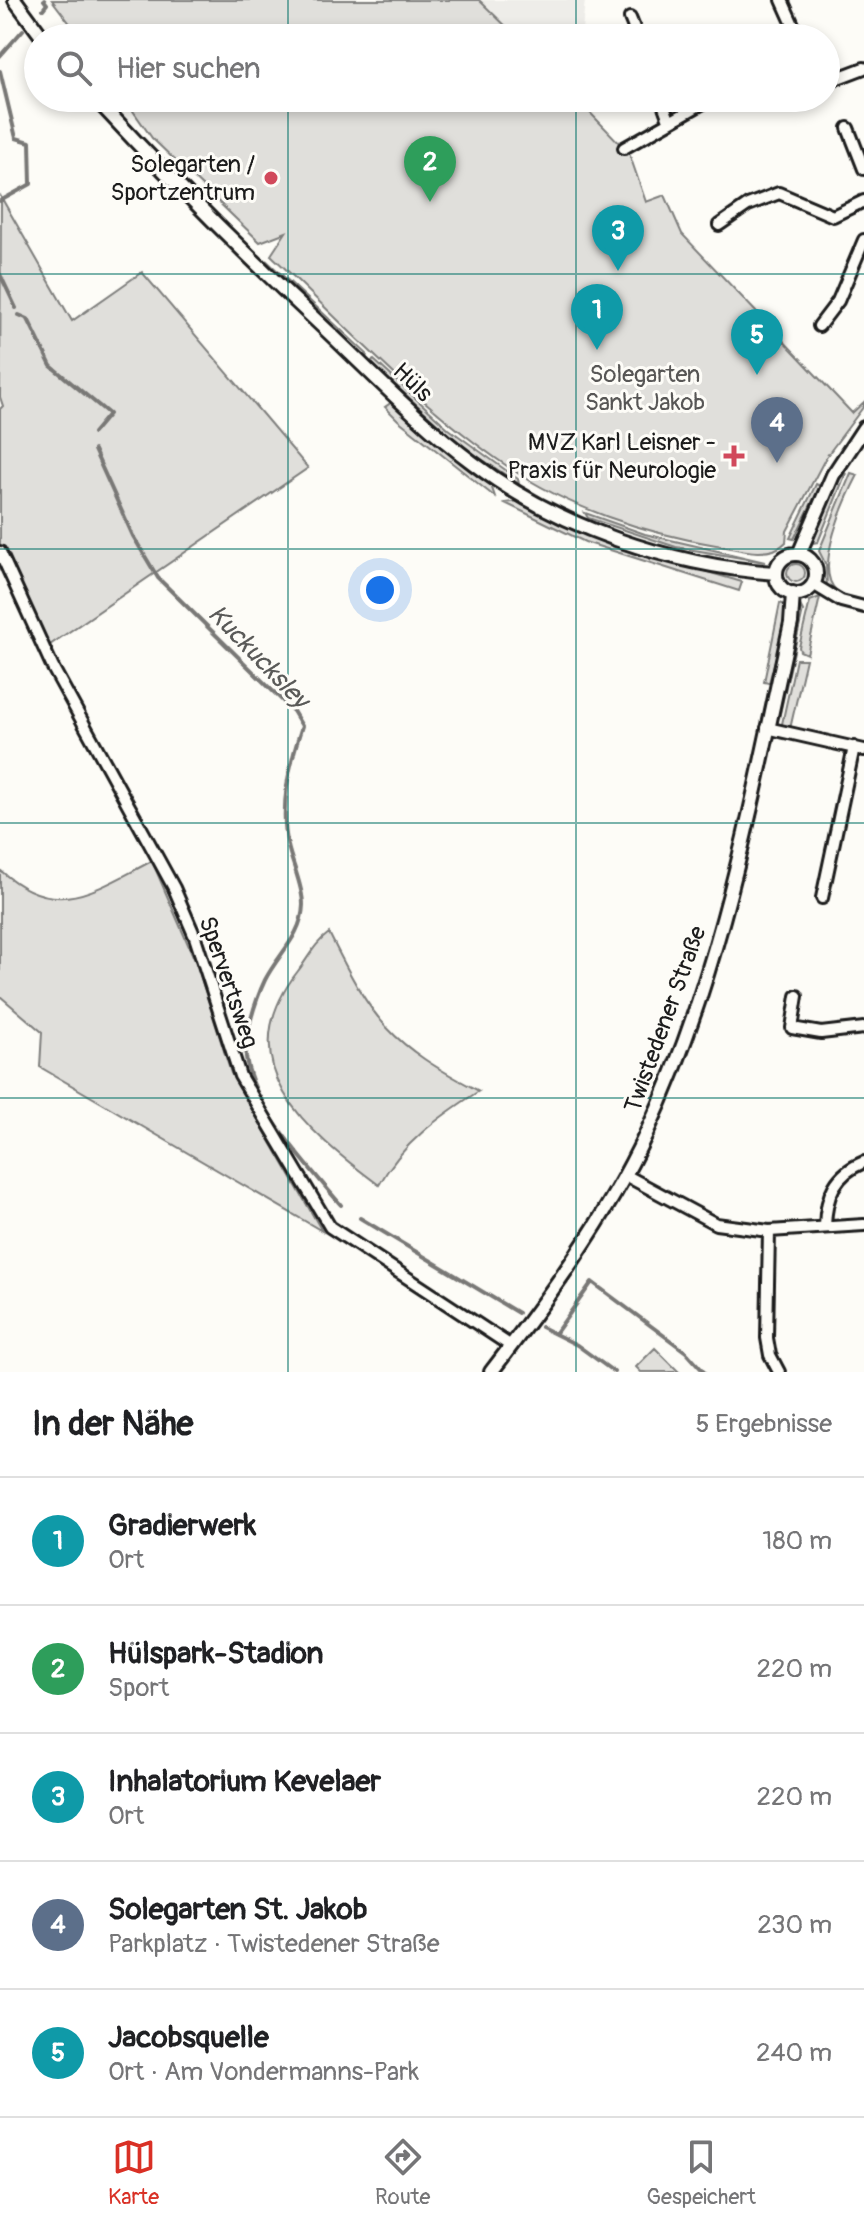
<!DOCTYPE html>
<html lang="de">
<meta charset="utf-8">
<style>
body{margin:0;font-family:Pangolin,sans-serif;background:#f2f2f2;color:#202124}
.you{position:absolute;left:380px;top:590px;width:28px;height:28px;margin:-20px;border:6px solid #fff;border-radius:50%;background:#1a73e8;box-shadow:0 0 0 12px #1a73e833}
.badge{display:grid;place-items:center;width:52px;height:52px;border-radius:50%;background:#d93025;color:#fff;font-size:26px;font-weight:700}
.pin{position:absolute;translate:-50% -66px;filter:drop-shadow(0 2px 4px #0008)}
.pin::after{content:'';position:absolute;top:42px;width:28px;height:24px;background:inherit;clip-path:polygon(0 0,100% 0,50% 100%)}
.list{margin:0;padding:0;list-style:none}
h2{display:flex;justify-content:space-between;align-items:center;height:104px;margin:0;padding:0 32px;font-size:34px}
h2 small{font-size:26px;font-weight:400;color:#757577}
.list li{display:grid;grid-template-columns:52px 1fr auto;gap:24px;align-items:center;box-sizing:border-box;height:128px;padding:0 32px;border-top:2px solid #e0e0e0}
.list b{display:block;font-size:30px;white-space:nowrap}
.list p{margin:0;font-size:26px;white-space:nowrap;color:#757577}
.list em{font-size:26px;font-style:normal;color:#757577}
.icon{flex:none;width:44px;height:44px;fill:none;stroke:currentColor;stroke-width:2;stroke-linecap:round;stroke-linejoin:round}
.map{position:relative;flex:none;width:864px;height:1372px;overflow:hidden}
.search{position:absolute;background:#fff;box-shadow:0 4px 12px #0003;left:24px;right:24px;top:24px;height:88px;display:flex;align-items:center;gap:20px;box-sizing:border-box;padding:0 28px;border-radius:44px;color:#757577;font-size:30px}
.sheet{height:744px;background:#fff}
nav{display:flex;justify-content:space-around;align-items:center;box-sizing:border-box;height:112px;border-top:2px solid #e0e0e0;background:#fff;font-size:22px;color:#757577}
nav a{display:grid;justify-items:center;gap:4px}
nav .on{color:#d93025}
.map>svg:first-child{display:block}
.built{fill:#eeede9}
.green{fill:#e0dfdb;stroke:#7e7e7c;stroke-width:2}
.lines{fill:none;stroke-linecap:round;stroke-linejoin:round}
.stream{stroke:#797876;stroke-width:4}
.minor-casing{stroke:#1c1c1c;stroke-width:16}
.tertiary-casing{stroke:#1c1c1c;stroke-width:18}
.minor{stroke:#fdfcf7;stroke-width:10}
.tertiary{stroke:#fdfcf7;stroke-width:12}
.grid{fill:none;stroke:#0f766e;stroke-width:2;stroke-opacity:0.55}
.poi-dot{fill:#d1495b;stroke:#fdfcf7;stroke-width:3}
.labels{text-anchor:middle;stroke-width:6;stroke-linejoin:round;paint-order:stroke}
.poi-label{font-size:24px;fill:#1c1c1c;stroke:#fdfcf7;text-anchor:end}
.park-label{font-size:24px;fill:#575655;stroke:#fdfcf7}
.street-label{font-size:24px;fill:#1c1c1c;stroke:#fdfcf7}
.water-label{font-size:26px;font-style:italic;fill:#5a5a58;stroke:#fdfcf7}
</style>
<div class="map">
<svg width="864" height="1372" viewBox="0 0 864 1372">
<rect width="100%" height="100%" fill="#fdfcf7"/>
<filter id="ink" filterUnits="userSpaceOnUse"><feTurbulence type="fractalNoise" baseFrequency=".0125" numOctaves="2"/><feDisplacementMap in="SourceGraphic" scale="16" xChannelSelector="R" yChannelSelector="G"/><feConvolveMatrix kernelMatrix="1 2 1 2 8 2 1 2 1" color-interpolation-filters="sRGB"/></filter>
<g filter="url(#ink)">
<!-- built -->
<path class="built" d="M479 0H585L582 30 549 38H518Z"/>
<!-- green -->
<path class="green" d="M52 0H479L518 38H81Z
M124 98H576L629 153 646 202 665 195 682 234 852 413 864 402V406L826 457 787 531 786 542C770 560 737 549 716 545 644 533 568 508 507 466 420 407 347 327 271 255L286 232 260 242 152 138Z
M1 197 72 321 142 272 308 468 44 649 0 552V409L3 406 0 397Z
M266 260 367 354 366 359 274 272Z
M374 360 449 429 518 479 519 484 462 446 370 362Z
M392 402 434 440 490 482 495 497 398 420 385 407Z
M846 473 818 542 812 543 840 478Z
M851 473 858 475C846 498 812 570 837 591L827 588 826 565 819 551Z
M816 484 820 486 794 539 790 538Z
M519 501C589 539 665 560 742 582L739 591 585 542 505 503Z
M585 513 645 534 765 562 676 547 588 518Z
M787 573a9 9 0 1 1 18 0a9 9 0 1 1-18 0Z
M820 597 807 654 800 651 799 647 810 601Z
M780 603 785 605 784 627 769 683 764 682Z
M801 607 803 611 779 718 777 708Z
M796 659H806L790 729 782 724Z
M152 861 197 965 231 1073 322 1231 40 1067 42 1032 0 996V870C56 921 95 890 152 861Z
M329 933C373 1022 390 1044 479 1091 439 1117 402 1143 379 1185 307 1132 225 1064 298 971 309 957 314 944 329 933Z
M655 1348 679 1372H641L636 1367Z"/>
<g class="lines">
<!-- stream -->
<path class="stream" d="M43 9 47 4 44 0
M0 56 23 30
M0 71 16 138 30 142 31 184 0 201
M0 274 16 308
M19 315 28 319 51 366 109 414 93 433
M94 450 133 536 158 578 293 711 302 726C290 763 279 806 288 846 292 864 303 886 303 905 302 936 278 954 265 980 256 999 244 1036 246 1057 252 1107 309 1167 341 1205
M360 1218 518 1313
M541 1327 577 1345 614 1372
M555 1334 592 1282 686 1352 704 1372"/>
<!-- minor casing -->
<g class="minor-casing">
<path id="minor" d="M782 0 799 38
M630 18 638 38
M826 75 835 79 864 68
M661 98 669 120
M848 128 864 169
M624 148 712 98
M719 225 748 205 779 193 833 216 864 201
M819 326 838 301 864 240
M0 552 53 668 174 888 195 937 240 1076 330 1227 511 1346
M813 584 841 601 864 607
M767 728 864 750
M822 898 854 747
M797 996 792 1028 821 1033 864 1028
M625 1175 716 1224 769 1231 864 1225
M825 1226C826 1195 835 1174 864 1162
M769 1231 767 1338 770 1355 779 1372"/>
</g>
<!-- tertiary casing -->
<g class="tertiary-casing">
<path id="tertiary" d="M15 0 43 38
M95 98C168 177 243 252 321 325 371 372 418 422 473 463 557 527 671 566 776 573
M799 554 833 475 864 428
M776 574a20 20 0 1 1 40 0a20 20 0 1 1-40 0Z
M491 1372C548 1298 606 1219 646 1134 722 973 753 796 791 623L793 593"/>
</g>
<!-- minor -->
<use href="#minor" class="minor"/>
<!-- tertiary -->
<use href="#tertiary" class="tertiary"/>
</g>
</g>
<!-- grid -->
<path class="grid" d="M288 0V38M576 0V38M288 98V1372M576 98V1372M0 274H864M0 549H864M0 823H864M0 1098H864"/>
<!-- markers -->
<g class="poi-dot">
<circle cx="271" cy="178" r="8"/>
<path d="M730 444h8v8h8v8h-8v8h-8v-8h-8v-8h8z"/>
</g>
<g class="labels">
<!-- poi labels -->
<g class="poi-label">
<text x="255" y="172">Solegarten /<tspan x="255" dy="28">Sportzentrum</tspan></text>
<text x="716" y="450">MVZ Karl Leisner -<tspan x="716" dy="28">Praxis für Neurologie</tspan></text>
</g>
<!-- park labels -->
<g class="park-label">
<text x="645" y="382">Solegarten<tspan x="645" dy="28">Sankt Jakob</tspan></text>
</g>
<!-- street labels -->
<g class="street-label">
<text transform="translate(413 382) rotate(44)" y="8">Hüls</text>
<text transform="translate(229 982) rotate(71)" y="8">Spervertsweg</text>
<text transform="translate(665 1019) rotate(-70)" y="8">Twistedener Straße</text>
</g>
<!-- water labels -->
<g class="water-label">
<text transform="translate(259 656) rotate(46)" y="9">Kuckucksley</text>
</g>
</g>
</svg>
<div class="you"></div>
<div class="pin badge" style="left:597px;top:350px;background:#0f9aa8">1</div>
<div class="pin badge" style="left:430px;top:202px;background:#2e9e5b">2</div>
<div class="pin badge" style="left:618px;top:271px;background:#0f9aa8">3</div>
<div class="pin badge" style="left:777px;top:463px;background:#5c6f8a">4</div>
<div class="pin badge" style="left:757px;top:375px;background:#0f9aa8">5</div>
<div class="search"><svg class="icon" aria-label="search" viewBox="0 0 24 24"><circle cx="10" cy="10" r="6"/><path d="M15 15l6 6"/></svg>Hier suchen</div>
</div>
<section class="sheet">
<h2>In der Nähe<small>5 Ergebnisse</small></h2>
<ul class="list">
<li><span class="badge" style="background:#0f9aa8">1</span><div><b>Gradierwerk</b><p>Ort</p></div><em>180 m</em></li>
<li><span class="badge" style="background:#2e9e5b">2</span><div><b>Hülspark-Stadion</b><p>Sport</p></div><em>220 m</em></li>
<li><span class="badge" style="background:#0f9aa8">3</span><div><b>Inhalatorium Kevelaer</b><p>Ort</p></div><em>220 m</em></li>
<li><span class="badge" style="background:#5c6f8a">4</span><div><b>Solegarten St. Jakob</b><p>Parkplatz · Twistedener Straße</p></div><em>230 m</em></li>
<li><span class="badge" style="background:#0f9aa8">5</span><div><b>Jacobsquelle</b><p>Ort · Am Vondermanns-Park</p></div><em>240 m</em></li>
</ul>
</section>
<nav>
<a class="on"><svg class="icon" aria-label="map" viewBox="0 0 24 24"><path d="M3 6l6-2 6 2 6-2v14l-6 2-6-2-6 2zM9 4v14M15 6v14"/></svg>Karte</a>
<a><svg class="icon" aria-label="directions" viewBox="0 0 24 24"><path d="M12 3l9 9-9 9-9-9zM9 14v-3h6M13 9l2 2-2 2"/></svg>Route</a>
<a><svg class="icon" aria-label="saved" viewBox="0 0 24 24"><path d="M7 4h10v16l-5-4-5 4z"/></svg>Gespeichert</a>
</nav>
